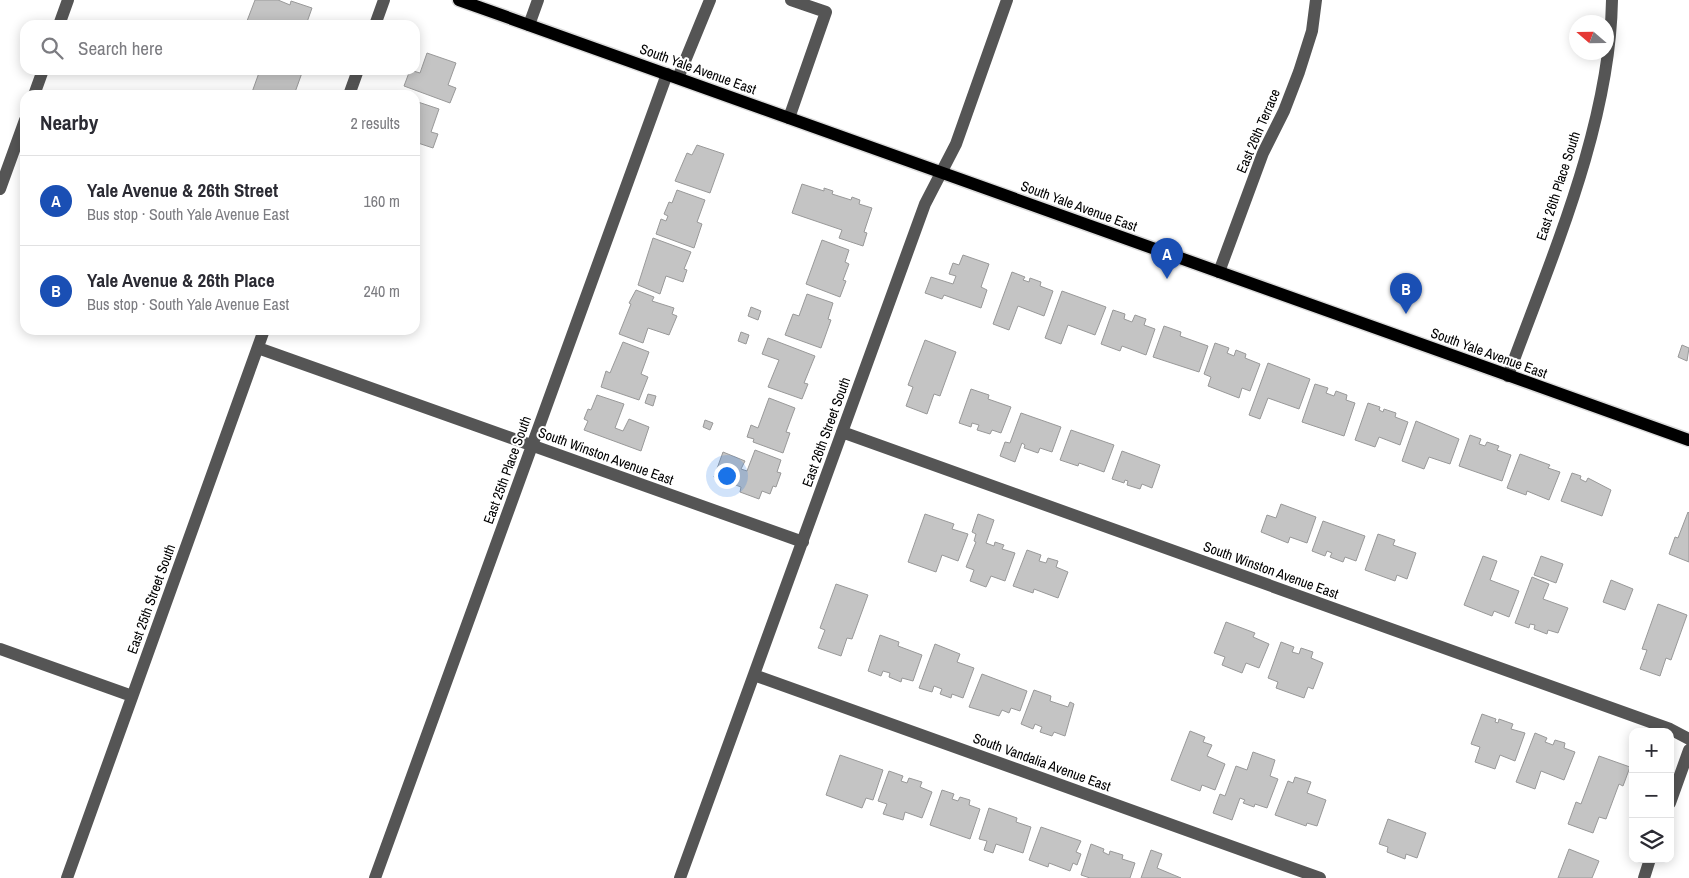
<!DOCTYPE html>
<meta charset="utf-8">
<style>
body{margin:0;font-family:"Archivo Narrow",sans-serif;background:#f2f2f3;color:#2b2b33}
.controls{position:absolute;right:15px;bottom:15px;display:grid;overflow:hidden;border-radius:10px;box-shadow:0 2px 12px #0003}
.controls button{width:45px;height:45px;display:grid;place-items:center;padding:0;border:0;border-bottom:1px solid #e1e1e2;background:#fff;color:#2b2b33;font:25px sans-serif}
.compass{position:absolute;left:1569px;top:15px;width:45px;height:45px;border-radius:50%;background:#fff;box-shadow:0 2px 12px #0003;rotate:290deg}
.you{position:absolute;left:726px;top:475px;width:18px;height:18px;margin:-12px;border:4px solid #fff;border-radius:50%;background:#1a73e8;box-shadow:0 0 0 8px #1a73e833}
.badge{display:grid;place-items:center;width:32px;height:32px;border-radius:50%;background:#1a73e8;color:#fff;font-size:16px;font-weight:700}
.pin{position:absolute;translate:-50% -41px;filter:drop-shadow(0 1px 2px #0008)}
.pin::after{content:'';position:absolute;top:26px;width:18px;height:15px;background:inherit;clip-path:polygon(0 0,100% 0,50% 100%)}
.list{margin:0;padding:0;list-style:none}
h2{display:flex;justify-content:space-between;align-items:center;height:65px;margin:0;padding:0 20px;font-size:21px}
h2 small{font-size:16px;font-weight:400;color:#7c7c81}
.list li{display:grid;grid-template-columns:32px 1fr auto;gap:15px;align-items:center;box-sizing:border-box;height:90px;padding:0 20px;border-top:1px solid #e1e1e2}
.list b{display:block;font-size:19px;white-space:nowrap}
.list p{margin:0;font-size:16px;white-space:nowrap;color:#7c7c81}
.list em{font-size:16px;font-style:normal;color:#7c7c81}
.icon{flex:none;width:28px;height:28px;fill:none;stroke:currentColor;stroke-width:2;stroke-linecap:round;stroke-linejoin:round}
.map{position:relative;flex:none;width:1689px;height:878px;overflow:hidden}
.search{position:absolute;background:#fff;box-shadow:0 2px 12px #0003;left:20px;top:20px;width:400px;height:55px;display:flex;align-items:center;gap:12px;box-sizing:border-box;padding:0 18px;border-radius:15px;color:#7c7c81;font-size:19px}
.panel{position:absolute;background:#fff;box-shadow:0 2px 12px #0003;left:20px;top:90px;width:400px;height:245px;border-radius:15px}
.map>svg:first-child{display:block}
.building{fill:#c4c4c4;stroke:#999}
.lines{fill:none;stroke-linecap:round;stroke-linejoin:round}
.major-casing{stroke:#dbdbdb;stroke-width:15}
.minor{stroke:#555;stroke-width:12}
.major{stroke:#000;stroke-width:12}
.labels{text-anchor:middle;stroke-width:4;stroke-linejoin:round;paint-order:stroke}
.street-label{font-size:14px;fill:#000;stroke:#fff}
</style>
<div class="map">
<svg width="1689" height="878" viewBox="0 0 1689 878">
<rect width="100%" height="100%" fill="#fff"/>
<!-- building -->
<path class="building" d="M255 0H278L290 5 291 1 312 8 306 25H259L247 21Z
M427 53 456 63 448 85 456 88 450 103 404 86 410 70 420 73Z
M260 70H303L294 95H251Z
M415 101 439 109 431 132 438 134 433 148 415 142Z
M697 145 724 154 710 193 675 181 687 153 692 155Z
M802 184 824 191V188L833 191 832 194 851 200 852 197 860 200 859 204 872 208 864 232 867 233 863 246 839 238 842 230 792 213Z
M677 190 705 200 697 222 702 224 694 248 656 234 661 219 666 221 668 216 664 214 669 202 672 203Z
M653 238 691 252 684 269 687 270 683 282 666 276 660 294 638 285Z
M822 240 849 250 845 262 849 264 843 280 846 281 840 297 806 284Z
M963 255 989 264 981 287 987 290 981 308 944 295 942 299 925 293 931 277 953 284 956 276 949 274 953 263 959 265Z
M1012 272 1025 277 1023 280 1029 282 1030 278 1041 282 1040 286 1053 291 1044 316 1018 306 1009 330 993 324Z
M636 290 654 297 652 301 674 308 672 314 677 316 669 335 648 328 643 343 619 334 631 304 629 303Z
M1062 291 1106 307 1095 335 1068 325 1061 344 1045 338Z
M807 294 833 303 828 319 831 320 821 348 785 335 793 314 799 316Z
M751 307 761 311 758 320 748 316Z
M1113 310 1125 314 1124 319 1132 322 1135 315 1146 319 1144 325 1155 329 1146 355 1122 346 1120 351 1101 344Z
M1164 326 1181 332 1180 336 1208 346 1199 372 1153 357Z
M741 332 749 335 746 344 738 341Z
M768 338 815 356 804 383 808 384 802 399 768 387 779 360 762 354Z
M925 340 956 352 940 396 934 394 927 414 906 406 913 387 908 385Z
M623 342 649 352 641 374 648 377 639 400 601 387 606 371 610 373Z
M1215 343 1229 348 1227 353 1234 356 1236 350 1246 354 1245 358 1260 364 1250 391 1242 388 1239 398 1208 386 1211 377 1204 374Z
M1682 345 1689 348 1687 361 1678 357Z
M1268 363 1310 379 1299 409 1268 398 1260 419 1249 415Z
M1315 384 1328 388 1326 393 1334 396 1336 391 1347 395 1346 400 1355 403 1344 436 1302 422Z
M971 389 989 395 988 399 1011 407 1001 433 992 430 990 434 977 430 979 425 972 423 971 427 959 423Z
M648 394 656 396 653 406 645 403Z
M597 395 624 404 615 428 623 431 629 419 649 427 641 451 584 430 588 421 584 419 588 409 591 410Z
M769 398 795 408 786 432 790 433 783 453 753 442 754 439 747 437 751 425 758 428Z
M1368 403 1380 407 1379 410 1383 412 1384 409 1396 413 1395 417 1408 422 1400 445 1379 437 1375 447 1355 440Z
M1021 413 1061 427 1052 452 1040 448 1038 453 1024 448 1025 445 1022 443 1015 462 1000 456 1005 442 1010 443Z
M705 420 713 423 710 430 703 427Z
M1416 421 1459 439 1450 464 1429 457 1424 469 1402 461Z
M1071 430 1114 445 1104 472 1079 463 1078 466 1060 460Z
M1470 435 1481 439 1479 444 1485 446 1487 442 1499 446 1497 450 1511 455 1502 481 1459 466Z
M755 450 781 460 777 472 781 473 776 487 773 486 770 494 762 491 759 499 740 492 741 487 714 477 723 452 745 461 741 469 747 471Z
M1122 451 1160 465 1152 488 1142 484 1140 489 1127 485 1128 481 1125 480 1124 483 1112 479Z
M1520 454 1550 465 1548 468 1560 472 1549 500 1527 491 1526 495 1507 488Z
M1572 473 1581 476 1580 479 1586 482 1588 478 1611 490 1602 516 1561 501Z
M1281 504 1316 517 1307 543 1290 537 1288 543 1261 532 1267 515 1276 518Z
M1688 512 1689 513V562L1669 554 1675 537 1678 538Z
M925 514 954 524 952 529 968 534 958 561 942 555 936 572 908 562Z
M978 514 994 520 986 543 994 546 995 542 1004 545 1002 549 1015 553 1005 581 991 576 986 587 970 581 974 570 966 567 976 542 974 541 976 534 972 532Z
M1323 521 1365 536 1356 561 1345 557 1343 562 1330 557 1332 553 1327 551 1325 556 1312 551Z
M1378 534 1395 540 1393 545 1416 553 1407 579 1397 575 1395 581 1365 570Z
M1027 550 1041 555 1039 561 1046 563 1048 558 1058 561 1056 567 1068 572 1058 598 1034 589 1033 593 1013 586Z
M1483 556 1497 561 1490 580 1519 591 1509 617 1494 611 1492 616 1464 605Z
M1541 556 1563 564 1556 583 1534 575Z
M1532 577 1549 584 1543 599 1568 608 1558 633 1548 630 1547 634 1534 629 1535 625 1530 624 1529 628 1515 623Z
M1611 580 1633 589 1625 610 1603 602Z
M836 584 868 595 852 639 847 638 841 656 818 648 825 630 820 628Z
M1658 604 1687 615 1671 660 1666 658 1660 676 1640 669 1647 650 1642 649Z
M1226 622 1255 633 1253 637 1269 644 1259 668 1246 663 1242 673 1222 665 1225 657 1214 653Z
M880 635 899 642 898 646 922 655 913 681 902 678 901 682 889 677 890 673 883 671 881 676 868 671Z
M1281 642 1294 647 1292 652 1299 654 1301 648 1313 652 1311 658 1323 663 1313 689 1308 687 1304 698 1276 688 1278 682 1268 678Z
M935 644 960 654 957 662 974 668 963 698 952 694 951 698 940 694 942 689 934 686 932 692 919 688Z
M982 674 1027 691 1020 711 1011 708 1009 713 1002 710 999 716 969 707Z
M1034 690 1051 696 1050 701 1068 707 1070 702 1074 704 1065 736 1054 732 1052 736 1040 732 1042 727 1035 724 1033 729 1021 724Z
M1482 714 1496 719 1495 722 1498 723 1499 719 1513 724 1511 729 1525 733 1515 761 1500 755 1495 769 1475 762 1480 747 1471 744Z
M1190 731 1205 737 1203 742 1212 745 1207 756 1225 764 1215 790 1202 785 1200 791 1171 780Z
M1535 733 1547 738 1545 742 1553 745 1555 740 1565 743 1564 748 1575 752 1564 780 1541 771 1535 789 1516 782Z
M1253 752 1275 760 1270 776 1278 779 1267 808 1255 804 1254 807 1243 803 1245 800 1240 798 1232 820 1213 813 1220 794 1225 796 1236 766 1247 770Z
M840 755 883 770 873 800 866 798 862 808 826 795Z
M1599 756 1630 767 1623 786 1619 784 1606 819 1599 817 1593 833 1568 824 1576 802 1581 804Z
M889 771 903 776 901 781 907 783 909 778 922 782 920 787 932 792 922 818 905 812 903 820 883 814 887 804 878 801Z
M1295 777 1311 782 1307 793 1326 800 1317 826 1307 823 1306 826 1275 815 1288 781 1293 783Z
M942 790 954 794 952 799 958 801 960 797 970 800 969 805 980 809 970 839 930 825Z
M989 808 1017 818 1016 822 1031 827 1023 853 996 844 993 853 984 850 987 841 979 839Z
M1388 819 1426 833 1417 858 1406 854 1405 859 1387 852 1388 847 1379 844Z
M1041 827 1081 841 1076 852 1081 854 1077 865 1073 863 1070 871 1049 863 1048 867 1029 860Z
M1091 844 1104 849 1103 852 1109 855 1110 851 1123 855 1122 859 1135 863 1130 878H1090L1081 875Z
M1569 849 1599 861 1592 878H1558Z
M1151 850 1162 854 1157 868 1181 878H1141Z"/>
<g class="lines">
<!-- major casing -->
<g class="major-casing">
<path id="major" d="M459 0 1689 440"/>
</g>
<!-- minor -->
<path class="minor" d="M59 25 68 0
M375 25 384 0
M529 25 538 0
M678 78 710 0
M34 95 43 70
M349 95 358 70
M789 118 826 12 791 0
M0 189 25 120
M1219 272 1263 153 1284 111 1299 72 1312 31 1316 0
M258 348 803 542
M1508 376C1551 258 1610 126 1612 0
M842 432 1670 729 1689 739
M0 649 132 696
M754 675 1320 878
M1670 803 1689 750
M67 878 264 330
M375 878 667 74
M680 878 925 204 956 144 1007 0
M1644 878 1650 859"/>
<!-- major -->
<use href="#major" class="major"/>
</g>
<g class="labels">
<!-- street labels -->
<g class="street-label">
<text transform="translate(698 69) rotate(20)" y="5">South Yale Avenue East</text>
<text transform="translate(1258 131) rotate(-67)" y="5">East 26th Terrace</text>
<text transform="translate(1558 186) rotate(-72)" y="5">East 26th Place South</text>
<text transform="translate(1079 206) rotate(20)" y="5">South Yale Avenue East</text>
<text transform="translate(1489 353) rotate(20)" y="5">South Yale Avenue East</text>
<text transform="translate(826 432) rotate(-70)" y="5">East 26th Street South</text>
<text transform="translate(606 456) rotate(20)" y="5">South Winston Avenue East</text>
<text transform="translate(507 470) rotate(-70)" y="5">East 25th Place South</text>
<text transform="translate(1271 570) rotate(20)" y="5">South Winston Avenue East</text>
<text transform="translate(151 599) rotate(-70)" y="5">East 25th Street South</text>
<text transform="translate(1042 762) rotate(20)" y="5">South Vandalia Avenue East</text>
</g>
</g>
</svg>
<div class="controls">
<button>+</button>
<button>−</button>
<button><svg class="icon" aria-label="layers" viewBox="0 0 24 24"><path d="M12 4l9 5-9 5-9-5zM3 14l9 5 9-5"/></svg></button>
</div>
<svg class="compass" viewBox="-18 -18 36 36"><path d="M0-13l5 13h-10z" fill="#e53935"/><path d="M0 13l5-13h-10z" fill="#7c7c81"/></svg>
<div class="you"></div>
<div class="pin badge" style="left:1167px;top:279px;background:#1a4fb4">A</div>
<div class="pin badge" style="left:1406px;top:314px;background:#1a4fb4">B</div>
<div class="search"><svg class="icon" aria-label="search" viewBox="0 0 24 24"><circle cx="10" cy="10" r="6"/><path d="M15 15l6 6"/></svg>Search here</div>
<section class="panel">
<h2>Nearby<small>2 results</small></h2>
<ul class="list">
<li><span class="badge" style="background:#1a4fb4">A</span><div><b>Yale Avenue &amp; 26th Street</b><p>Bus stop · South Yale Avenue East</p></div><em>160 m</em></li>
<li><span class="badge" style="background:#1a4fb4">B</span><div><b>Yale Avenue &amp; 26th Place</b><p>Bus stop · South Yale Avenue East</p></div><em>240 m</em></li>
</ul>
</section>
</div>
